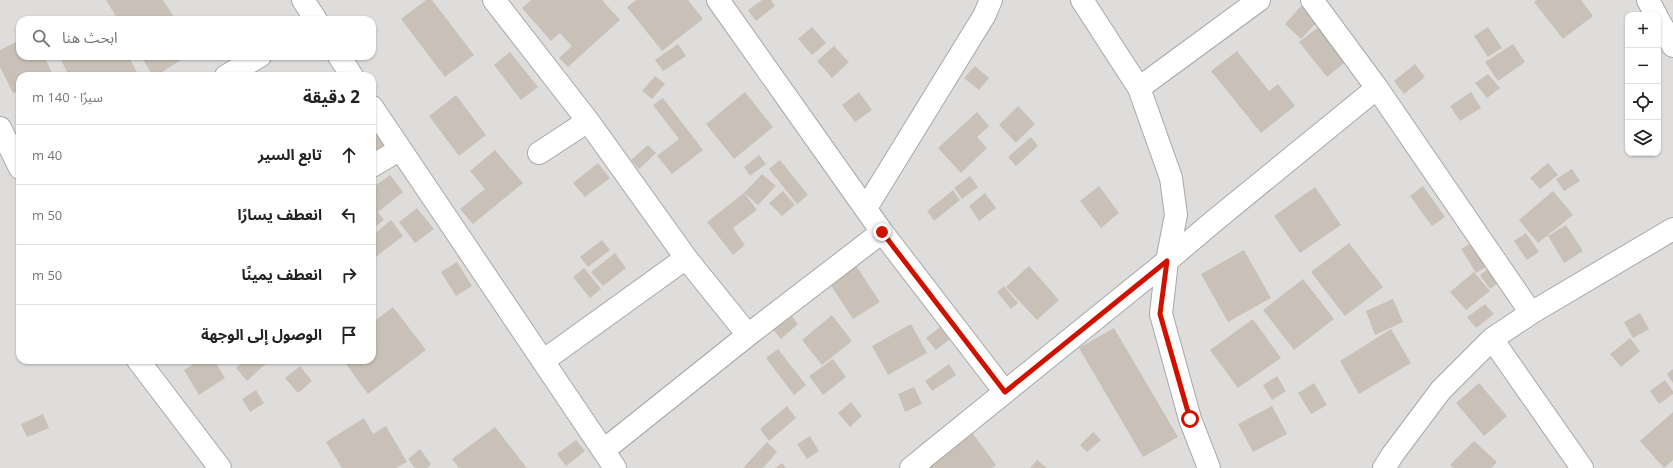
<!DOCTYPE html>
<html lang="ar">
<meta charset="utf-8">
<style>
body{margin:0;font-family:"Open Sans","Noto Sans Arabic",sans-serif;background:#f6f6f6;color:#222;direction:rtl}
.controls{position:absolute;right:12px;top:12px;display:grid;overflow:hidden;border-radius:8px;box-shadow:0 1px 3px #0004}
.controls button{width:36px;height:36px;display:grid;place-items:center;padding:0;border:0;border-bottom:1px solid #e0e0e0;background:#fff;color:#222;font:20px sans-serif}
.stop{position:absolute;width:12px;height:12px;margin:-9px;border:3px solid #cf1200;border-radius:50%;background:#fff}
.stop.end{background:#cf1200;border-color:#fff;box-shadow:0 1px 4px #0008}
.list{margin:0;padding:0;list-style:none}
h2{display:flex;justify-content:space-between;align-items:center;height:52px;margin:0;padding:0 16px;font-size:17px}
h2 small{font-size:13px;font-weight:400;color:#767676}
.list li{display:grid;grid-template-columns:26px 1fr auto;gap:12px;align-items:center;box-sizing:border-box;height:60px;padding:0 16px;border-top:1px solid #e0e0e0}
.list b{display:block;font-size:15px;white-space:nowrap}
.list em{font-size:13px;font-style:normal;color:#767676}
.icon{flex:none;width:22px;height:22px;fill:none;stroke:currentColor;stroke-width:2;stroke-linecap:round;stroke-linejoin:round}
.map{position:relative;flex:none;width:1673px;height:468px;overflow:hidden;direction:ltr}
.search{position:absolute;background:#fff;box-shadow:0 1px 3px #0004;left:16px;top:16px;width:360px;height:44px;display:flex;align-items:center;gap:10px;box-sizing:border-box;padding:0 14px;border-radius:12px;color:#767676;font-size:15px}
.panel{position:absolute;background:#fff;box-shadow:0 1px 3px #0004;left:16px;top:72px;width:360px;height:292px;border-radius:12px;direction:rtl}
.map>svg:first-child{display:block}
.residential{fill:#dedddc;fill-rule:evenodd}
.building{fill:#c9c1b8}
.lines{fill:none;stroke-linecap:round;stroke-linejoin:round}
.minor-casing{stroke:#a7a7a7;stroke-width:24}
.minor{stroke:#fff;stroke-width:22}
.route{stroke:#cf1200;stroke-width:5}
</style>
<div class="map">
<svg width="1673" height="468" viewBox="0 0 1673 468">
<rect width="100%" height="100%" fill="#f1eee6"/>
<!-- residential -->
<path class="residential" d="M0 0H1673V468H0ZM1628 15H1658V153H1628ZM20 20H372V56H20ZM20 76H372V360H20Z"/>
<!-- building -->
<path class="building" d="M106 0H163L176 20H118Z
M426 0H432L474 55 445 77 401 19Z
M531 0H602L620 20 568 67 559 58 572 46 560 33 551 41 522 8Z
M636 0H688L703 19 662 51 627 7Z
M762 0H771L775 6 756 21 748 10Z
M1537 0H1581L1593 16 1563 39 1534 2Z
M1301 6 1318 21 1301 39 1285 24Z
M1320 26 1348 60 1327 77 1299 42Z
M812 27 826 43 812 55 798 39Z
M1488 27 1502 48 1488 57 1474 36Z
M20 40V56H44L52 73 47 76H20V90L13 93 0 67V50Z
M678 44 686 56 663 71 655 60Z
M1513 44 1525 62 1498 81 1485 62Z
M834 46 849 62 832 78 817 61Z
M1237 51 1269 91 1278 84 1295 106 1261 133 1211 71Z
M510 52 538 87 521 100 494 65Z
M59 56H128L137 72 130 76H69Z
M141 56H187L156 76H153Z
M1415 64 1425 77 1404 94 1394 81Z
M975 66 989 78 979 90 964 78Z
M1488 74 1500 88 1487 98 1475 83Z
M655 76 665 84 652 99 642 91Z
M745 92 773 127 734 159 706 124Z
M859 92 872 110 855 122 842 105Z
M1471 92 1481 108 1460 121 1450 106Z
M456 95 486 135 459 156 429 116Z
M663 98 703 150 672 174 657 156 679 139 653 105Z
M1018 106 1035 124 1016 143 999 125Z
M977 112 989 126 977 137 987 148 961 173 938 148Z
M377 136 391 155 372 169V140Z
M1031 137 1038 146 1016 166 1008 157Z
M648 145 656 153 639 169 631 160Z
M495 150 523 183 473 224 460 209 485 189 470 171Z
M759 155 766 164 750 176 744 167Z
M780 160 808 195 797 204 769 169Z
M598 163 610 178 585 197 573 183Z
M1548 163 1558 175 1540 189 1530 178Z
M1572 169 1580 181 1564 191 1556 179Z
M762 174 776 186 758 205 744 193Z
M390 175 403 192 378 212 384 220 372 229V188Z
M970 176 978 187 962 199 954 188Z
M1099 186 1119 213 1101 228 1080 201Z
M1423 186 1445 217 1432 226 1410 196Z
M1315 187 1341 225 1300 253 1274 216Z
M953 190 960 200 934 221 927 211Z
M783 191 795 205 782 216 769 203Z
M1553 191 1573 215 1538 243 1519 220Z
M744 193 757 210 733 228 745 245 733 255 707 222Z
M985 193 996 208 979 221 969 206Z
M417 208 434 229 415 243 399 222Z
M391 220 403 236 372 260V236Z
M1566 225 1583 251 1564 263 1548 236Z
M1526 233 1539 252 1527 260 1514 241Z
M602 240 610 250 588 267 580 257Z
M1473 242 1488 266 1476 273 1461 249Z
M1349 243 1383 287 1345 316 1311 272Z
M1244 250 1271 298 1228 322 1201 274Z
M615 253 626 268 603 286 591 272Z
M457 262 472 286 456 296 441 272Z
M855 264 880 302 853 319 828 281Z
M1029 266 1059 300 1037 320 1006 287Z
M584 268 601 289 590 298 573 277Z
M1488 269 1498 283 1490 289 1480 275Z
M1474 272 1490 291 1466 310 1450 292Z
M1303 279 1334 319 1294 350 1263 310Z
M1004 286 1018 303 1011 309 997 292Z
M1393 299 1403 322 1375 335 1366 311Z
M1485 304 1494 314 1476 328 1467 317Z
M393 307 426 350 368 394 343 360H372V323Z
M788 311 798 324 781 339 770 326Z
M1640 313 1649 329 1633 338 1624 322Z
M832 315 852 341 822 365 802 340Z
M1253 319 1281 358 1238 388 1210 350Z
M911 324 927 353 888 375 872 346Z
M940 327 950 339 936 350 926 338Z
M1114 328 1178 437 1143 457 1079 348Z
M1391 329 1411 363 1359 394 1340 361Z
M1630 338 1640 351 1621 367 1610 354Z
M778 349 806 385 794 395 766 358Z
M833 359 846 377 823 395 809 376Z
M200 360H214L225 378 199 395 184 370Z
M245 360H270L247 381 236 368Z
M949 364 956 375 932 391 925 381Z
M300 366 312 381 298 393 285 378Z
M1673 369V383L1667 374Z
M1277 376 1286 391 1272 400 1263 385Z
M1665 380 1673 391V394L1659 404 1650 391Z
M1314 383 1327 405 1311 414 1298 393Z
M1479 383 1507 416 1484 436 1456 403Z
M914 387 922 404 905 412 898 394Z
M256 390 264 403 250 412 242 399Z
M851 402 862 416 850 427 838 413Z
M787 406 796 418 769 441 760 429Z
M1272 406 1287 434 1253 452 1238 424Z
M1673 412V460L1664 468 1640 441Z
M43 414 49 428 27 437 21 424Z
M364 418 373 434 386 426 407 462 396 468H342L326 442Z
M495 427 527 468H459L452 459Z
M970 430 996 465 992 468H921Z
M1093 432 1101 440 1087 452 1080 445Z
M810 436 819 451 807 459 797 444Z
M576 440 585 451 566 466 557 454Z
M1474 441 1497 462 1491 468H1453L1450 465Z
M767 442 777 452 763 468H743Z
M420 449 431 464 427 468H415L408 459Z
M1037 460 1047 468H1030Z
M782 463 786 468H775Z"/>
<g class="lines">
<!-- minor casing -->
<g class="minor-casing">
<path id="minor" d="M303 0 316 20
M494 0 588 121 686 258 748 335
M718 0 882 232 1005 392
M1082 0 1139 88 1171 178 1176 215 1167 261 1161 314 1190 419 1209 468
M1312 0 1377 88 1531 313 1673 229
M1648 0 1656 15
M1658 19 1673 46
M339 56 352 76
M226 76 260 56
M1139 88 1259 0
M372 107 615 468
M0 128 20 168
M539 153 588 121
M372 166 399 150
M866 208 984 16 991 0
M1492 339 1582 468
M138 360 220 468
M543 361 686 258
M604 450 748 335 882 232
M911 468 1167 261 1214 221 1377 88
M1384 468 1393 454 1441 390 1492 339 1531 313"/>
</g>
<!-- minor -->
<use href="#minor" class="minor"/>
</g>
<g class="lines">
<!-- route -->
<path class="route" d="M882 232 1005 392 1167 261 1160 314 1190 419"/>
</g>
</svg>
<div class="controls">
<button>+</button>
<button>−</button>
<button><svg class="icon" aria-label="locate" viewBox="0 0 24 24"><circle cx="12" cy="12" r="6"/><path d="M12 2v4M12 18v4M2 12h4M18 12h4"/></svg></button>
<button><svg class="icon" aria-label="layers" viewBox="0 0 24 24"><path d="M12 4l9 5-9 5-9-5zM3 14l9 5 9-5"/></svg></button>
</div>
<div class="stop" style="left:1190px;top:419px"></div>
<div class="stop end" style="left:882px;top:232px"></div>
<div class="search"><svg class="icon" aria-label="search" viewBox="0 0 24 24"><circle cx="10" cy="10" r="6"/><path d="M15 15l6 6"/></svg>ابحث هنا</div>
<section class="panel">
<h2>2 دقيقة<small>سيرًا · 140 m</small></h2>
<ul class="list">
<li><svg class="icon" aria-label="ahead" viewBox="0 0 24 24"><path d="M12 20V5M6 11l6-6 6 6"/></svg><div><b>تابع السير</b></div><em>40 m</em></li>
<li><svg class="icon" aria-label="left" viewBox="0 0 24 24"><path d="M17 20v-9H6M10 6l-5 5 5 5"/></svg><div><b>انعطف يسارًا</b></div><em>50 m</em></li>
<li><svg class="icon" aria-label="right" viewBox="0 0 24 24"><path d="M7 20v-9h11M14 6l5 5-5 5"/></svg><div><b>انعطف يمينًا</b></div><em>50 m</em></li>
<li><svg class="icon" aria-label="arrive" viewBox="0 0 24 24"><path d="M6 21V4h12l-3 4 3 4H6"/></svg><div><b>الوصول إلى الوجهة</b></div></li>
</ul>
</section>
</div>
